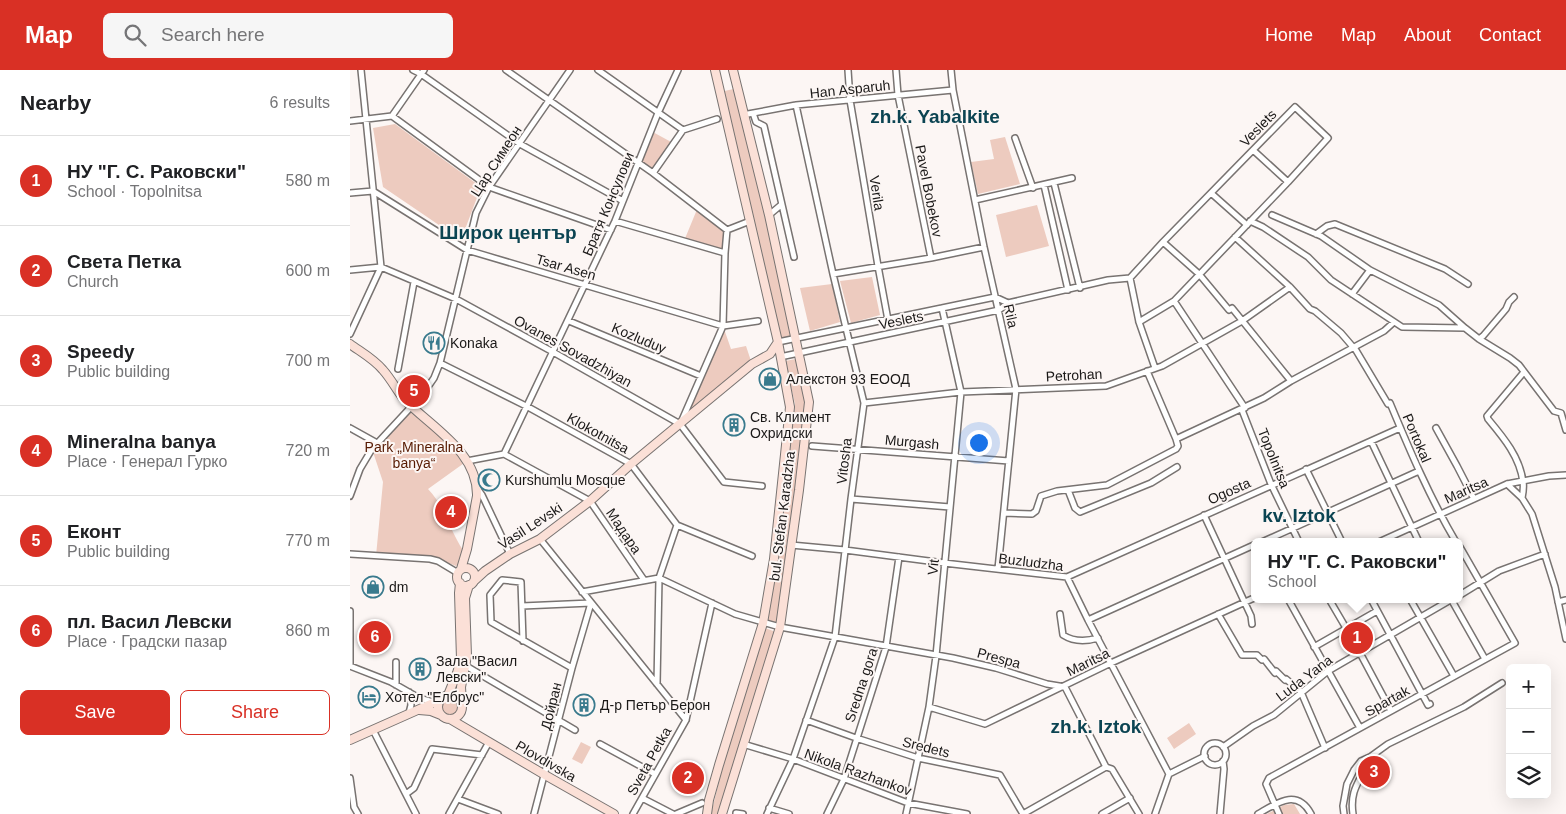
<!DOCTYPE html>
<meta charset="utf-8">
<style>
body{margin:0;font-family:Arial,sans-serif;background:#f6f6f6;color:#202124}
.controls{position:absolute;right:15px;bottom:15px;display:grid;overflow:hidden;border-radius:8px;box-shadow:0 5px 20px #0002}
.controls button{width:45px;height:45px;display:grid;place-items:center;padding:0;border:0;border-bottom:1px solid #e0e0e0;background:#fff;color:#202124;font:25px sans-serif}
.you{position:absolute;left:628px;top:372px;width:18px;height:18px;margin:-12px;border:4px solid #fff;border-radius:50%;background:#1a73e8;box-shadow:0 0 0 8px #1a73e833}
.badge{display:grid;place-items:center;width:32px;height:32px;border-radius:50%;background:#d93025;color:#fff;font-size:16px;font-weight:700}
.pin{position:absolute;translate:-50% -50%;border:2px solid #fff;box-shadow:0 1px 5px #0006}
.popup{position:absolute;left:901px;top:468px;width:212px;height:65px;box-sizing:border-box;display:grid;place-content:center;border-radius:8px;background:#fff;filter:drop-shadow(0 1px 4px #0005);font-size:16px;white-space:nowrap;color:#757577}
.popup b{font-size:19px;color:#202124}
.popup::after{content:'';position:absolute;left:50%;top:100%;margin-left:-10px;border:10px solid transparent;border-top-color:#fff}
.list{margin:0;padding:0;list-style:none}
h2{display:flex;justify-content:space-between;align-items:center;height:65px;margin:0;padding:0 20px;font-size:21px}
h2 small{font-size:16px;font-weight:400;color:#757577}
.list li{display:grid;grid-template-columns:32px 1fr auto;gap:15px;align-items:center;box-sizing:border-box;height:90px;padding:0 20px;border-top:1px solid #e0e0e0}
.list b{display:block;font-size:19px;white-space:nowrap}
.list p{margin:0;font-size:16px;white-space:nowrap;color:#757577}
.list em{font-size:16px;font-style:normal;color:#757577}
.actions{display:flex;gap:10px;padding:15px 20px}
.actions a{flex:1;padding:11px 0;border:1px solid #d93025;border-radius:8px;text-align:center;font-size:18px;color:#d93025}
.actions .main{background:#d93025;color:#fff}
.icon{flex:none;width:28px;height:28px;fill:none;stroke:currentColor;stroke-width:2;stroke-linecap:round;stroke-linejoin:round}
.map{position:relative;flex:none;width:1216px;height:744px;overflow:hidden}
header{display:flex;align-items:center;gap:30px;box-sizing:border-box;height:70px;padding:0 25px;background:#d93025;color:#fff}
header strong{font-size:24px}
nav{display:flex;gap:28px;margin-inline-start:auto;font-size:18px}
.search{width:350px;height:45px;background:#f6f6f6;display:flex;align-items:center;gap:12px;box-sizing:border-box;padding:0 18px;border-radius:8px;color:#757577;font-size:19px}
main{display:flex}
aside{flex:1;background:#fff}
.map>svg:first-child{display:block}
.green{fill:#edcbbf}
.lines{fill:none;stroke-linecap:round;stroke-linejoin:round}
.street-casing{stroke:#787371;stroke-width:8}
.secondary-casing{stroke:#787371;stroke-width:10}
.street{stroke:#fff;stroke-width:5}
.secondary{stroke:#fbe0d7;stroke-width:8}
.labels{text-anchor:middle;stroke-width:4;stroke-linejoin:round;paint-order:stroke}
.street-label{font-size:14px;fill:#1b1918;stroke:#fcf6f4}
.poi-label{font-size:14px;fill:#1b1918;stroke:#fcf6f4;text-anchor:start}
.park-label{font-size:14px;fill:#571a02;stroke:#fcf6f4}
.district-label{font-size:19px;font-weight:bold;fill:#0b4452;stroke:#fcf6f4}
</style>
<header>
<strong>Map</strong>
<div class="search"><svg class="icon" aria-label="search" viewBox="0 0 24 24"><circle cx="10" cy="10" r="6"/><path d="M15 15l6 6"/></svg>Search here</div>
<nav><a>Home</a><a>Map</a><a>About</a><a>Contact</a></nav>
</header>
<main>
<aside>
<h2>Nearby<small>6 results</small></h2>
<ul class="list">
<li><span class="badge">1</span><div><b>НУ &quot;Г. С. Раковски&quot;</b><p>School · Topolnitsa</p></div><em>580 m</em></li>
<li><span class="badge">2</span><div><b>Света Петка</b><p>Church</p></div><em>600 m</em></li>
<li><span class="badge">3</span><div><b>Speedy</b><p>Public building</p></div><em>700 m</em></li>
<li><span class="badge">4</span><div><b>Mineralna banya</b><p>Place · Генерал Гурко</p></div><em>720 m</em></li>
<li><span class="badge">5</span><div><b>Еконт</b><p>Public building</p></div><em>770 m</em></li>
<li><span class="badge">6</span><div><b>пл. Васил Левски</b><p>Place · Градски пазар</p></div><em>860 m</em></li>
</ul>
<div class="actions"><a class="main">Save</a><a>Share</a></div>
</aside>
<div class="map">
<svg width="1216" height="744" viewBox="0 0 1216 744">
<rect width="100%" height="100%" fill="#fcf6f4"/>
<!-- green -->
<path class="green" d="M388 18 445 269 428 272 370 22Z
M45 54 131 117 111 170 33 117 23 58Z
M301 61 323 73 303 103 288 93Z
M655 67 670 114 628 124 621 92 644 89 640 70Z
M687 135 699 176 656 187 646 145Z
M348 137 377 160 375 183 334 171Z
M522 207 530 245 501 253 490 211Z
M482 214 490 252 460 261 450 218Z
M373 256 381 279 396 276 402 294 330 354Z
M446 289 456 334 446 423 428 553 418 550 425 498 445 334 435 291Z
M62 336 117 391 78 419C94 435 100 461 113 480L109 494 106 496 89 489 71 486H26L33 412 22 379Z
M415 558 426 562 370 744H361L372 699Z
M91 637a9 9 0 1 1 18 0a9 9 0 1 1-18 0Z
M839 653 846 664 824 679 817 668Z
M231 672 241 677 232 694 222 689Z
M944 734 950 744H917L934 735Z"/>
<g class="lines">
<!-- street casing -->
<g class="street-casing">
<path id="street" d="M63 0 71 4 170 74 273 131
M156 0 303 103 377 160 400 151
M248 0 333 60
M498 0 500 30 528 196 538 250
M546 0 548 25 581 188
M601 0 603 20 634 177 666 319 648 499
M403 43 406 52 414 56 444 187
M398 44 446 35 603 20
M42 46 139 117 261 160
M0 51 42 46 74 0
M665 68 683 118
M903 80 938 112
M303 103 333 60 367 49
M704 113 730 218
M694 115 718 220
M0 123 23 121 117 180 373 256 408 251
M861 123 897 155
M625 130 722 108
M419 145 431 135
M922 145 971 166 1020 200 1089 235 1115 258
M265 151 375 183
M900 151 913 157 958 187 981 210 1052 257 1115 258 1129 269 1160 288 1169 295 1204 341 1211 343 1216 360
M966 164 977 156 985 154 1095 199 1118 214
M885 167 940 217 960 239 965 241 991 263 1003 277
M813 172 849 204 879 240 882 238 941 311
M0 200 31 197 106 229 203 282 330 354 374 412 412 416
M483 204 581 188 634 177
M780 208 789 252 805 298
M1002 224 1020 200
M824 231 895 338
M219 251 351 306
M0 264 31 197 11 0
M1129 269 1133 266 1156 239 1159 232 1164 227
M428 272 645 227 658 233
M1004 277 1038 334 1040 333C1060 381 1080 428 1106 472
M430 287 649 240 658 233 758 210 780 208 813 172 945 37 978 68 938 112 824 231 789 252
M90 293 178 337 281 394 327 455 402 486
M48 299 64 212
M797 301 826 369
M514 333 611 322 756 316 812 296 892 251 940 217
M892 340 921 414 949 472
M332 350 373 256 375 183 377 160
M0 358 27 373
M1086 358 1107 396 1124 429
M1021 371 1069 472
M462 376 659 391
M154 384 265 151 308 43 328 0
M154 384 240 431 294 510
M117 391 154 384
M956 399 992 472
M1157 414 1172 428 1182 444 1205 517 1216 569
M127 418 132 425 160 484
M718 420 725 438 730 442 801 413 827 397
M0 426 10 399 22 379 73 324 84 308 90 293 126 143 139 117 220 0
M1172 428C1173 423 1174 417 1173 412 1170 387 1153 367 1138 349L1137 346 1174 302
M501 429 600 437
M654 443 682 444 686 441 691 426 707 421 757 415 826 379 828 376 826 369 914 328 941 311 1034 261 1044 252
M854 445 901 546 902 554
M190 469 336 650
M912 472 1069 401
M1029 472 1157 414 1199 406 1216 405
M441 475 495 480 594 493 717 507
M0 484 80 489 88 491 108 503
M717 507 1050 358
M717 507 738 550 819 704
M232 522 309 508 385 544 430 557 603 588 646 598 697 614 715 617 756 697 762 699 789 744
M1110 525 1149 501 1195 484
M938 529 1010 658
M979 529 996 558
M1021 529 1078 635 1080 634
M1060 529 1104 606
M1101 529 1135 589
M1208 532 1216 530
M172 536 241 533 222 598 184 744
M0 541V596
M710 544 713 565C724 572 735 572 748 568
M868 544 892 585H907L912 590 914 589 925 603 926 601 935 610 936 609 951 622 975 678
M738 550 904 475
M173 571 171 512 152 510 140 525 141 552 222 598
M964 577 1027 541
M1010 583 1041 641
M46 592V615
M0 596 41 612 69 628 83 632
M116 596 225 660
M307 614 309 508 327 455
M579 637 635 654 761 593 904 528
M59 643 61 635 59 622
M456 650 506 668 568 688 650 705 673 744
M23 660 66 744
M854 684a11 11 0 1 1 22 0a11 11 0 1 1-22 0Z
M250 674 305 704
M393 674 443 689 558 733 617 744
M873 677 903 656 924 645 978 601 1102 529
M0 708 4 737 8 744
M56 724 64 718 82 679 132 685
M292 728 323 744
M108 729 148 744
M419 738 439 744
M99 744 139 672
M283 744 336 650 362 533
M326 744 352 733
M386 744V743L393 744
M417 744 443 689 485 567 501 429 514 333 483 204 446 35
M477 744 494 709 536 577 549 487
M556 744 579 637 586 586 611 322 592 238
M673 744 756 697
M752 744 780 728
M805 744 819 704 855 686
M870 744 874 699 873 691
M908 744C927 733 947 718 961 744
M929 744 916 714 919 708 1165 573 1110 477
M994 744 993 736 997 714 1004 700 1011 691 1020 687 1038 674 1114 637 1152 613
M1003 744C999 718 1012 710 1020 687"/>
</g>
<!-- secondary casing -->
<g class="secondary-casing">
<path id="secondary" d="M0 274C11 282 24 289 33 300 41 309 46 319 53 328 80 357 128 381 127 426L117 479 111 499
M107 507a9 9 0 1 1 18 0a9 9 0 1 1-18 0Z
M124 511 135 501 160 484 190 469 240 431 281 394 402 294 420 284 428 272
M88 637a12 12 0 1 1 24 0a12 12 0 1 1-24 0Z
M98 625 107 603 111 589 109 523 110 513
M112 633 111 617 117 586 115 528 119 515
M69 640 81 641 91 645
M100 649 195 705 264 744
M0 670 90 630
M357 744 359 730 369 695 413 553 424 489 440 337 428 272 365 0
M372 744 430 557 449 420 459 332 419 145 383 0"/>
</g>
<!-- street -->
<use href="#street" class="street"/>
<!-- secondary -->
<use href="#secondary" class="secondary"/>
</g>
<!-- icons -->
<defs>
<g id="restaurant-ring" transform="scale(1.125)"><circle r="9.5" fill="#fcf6f4" stroke="#397a8d" stroke-width="1.5"/><path d="M-5-6h1v4h1v-4h1v4h1v-4h1v5L-1.5 .5V6h-2V.5L-5-1ZM5-6V6H3V1.5H1.5Q1.5-4 5-6Z" fill="#397a8d"/></g>
<g id="shop-ring" transform="scale(1.125)"><circle r="9.5" fill="#fcf6f4" stroke="#397a8d" stroke-width="1.5"/><path d="M-5-2.5h2.3a2.7 3.5 0 0 1 5.4 0H5L5.5 6h-11ZM-1.5-2.5h3a1.5 2.3 0 0 0-3 0Z" fill="#397a8d"/></g>
<g id="building-ring" transform="scale(1.125)"><circle r="9.5" fill="#fcf6f4" stroke="#397a8d" stroke-width="1.5"/><path d="M-4-6H4V6H1V3H-1V6H-4ZM-2.5-4.3h1.7v1.8h-1.7ZM.8-4.3h1.7v1.8H.8ZM-2.5-1h1.7V.8h-1.7ZM.8-1h1.7V.8H.8Z" fill="#397a8d"/></g>
<g id="mosque-ring" transform="scale(1.125)"><circle r="9.5" fill="#fcf6f4" stroke="#397a8d" stroke-width="1.5"/><path d="M3.5-4.9A6 6 0 1 0 3.5 4.9A5 5 0 1 1 3.5-4.9Z" fill="#397a8d"/></g>
<g id="hotel-ring" transform="scale(1.125)"><circle r="9.5" fill="#fcf6f4" stroke="#397a8d" stroke-width="1.5"/><path d="M-6-4.5h1.5V1H6V5H4.5V3h-9V5H-6ZM-4 0a1.8 1.8 0 1 1 3.6 0ZM.5 0V-2.5h3Q6-2.5 6 0Z" fill="#397a8d"/></g>
</defs>
<g fill-rule="evenodd">
<use href="#restaurant-ring" x="84" y="273"/>
<use href="#shop-ring" x="420" y="309"/>
<use href="#building-ring" x="384" y="355"/>
<use href="#mosque-ring" x="139" y="410"/>
<use href="#shop-ring" x="23" y="517"/>
<use href="#building-ring" x="70" y="599"/>
<use href="#hotel-ring" x="19" y="627"/>
<use href="#building-ring" x="234" y="635"/>
</g>
<g class="labels">
<!-- street labels -->
<g class="street-label">
<text transform="translate(500 19) rotate(-6)" y="5">Han Asparuh</text>
<text transform="translate(908 58) rotate(-46)" y="5">Veslets</text>
<text transform="translate(146 91) rotate(-57)" y="5">Цар Симеон</text>
<text transform="translate(579 121) rotate(79)" y="5">Pavel Bobekov</text>
<text transform="translate(527 123) rotate(81)" y="5">Verila</text>
<text transform="translate(258 134) rotate(-67)" y="5">Братя Консулови</text>
<text transform="translate(216 197) rotate(16)" y="5">Tsar Asen</text>
<text transform="translate(661 246) rotate(77)" y="5">Rila</text>
<text transform="translate(551 250) rotate(-12)" y="5">Veslets</text>
<text transform="translate(289 268) rotate(23)" y="5">Kozluduy</text>
<text transform="translate(223 281) rotate(29)" y="5">Ovanes Sovadzhiyan</text>
<text transform="translate(724 305) rotate(-3)" y="5">Petrohan</text>
<text transform="translate(248 363) rotate(29)" y="5">Klokotnitsa</text>
<text transform="translate(1067 368) rotate(67)" y="5">Portokal</text>
<text transform="translate(562 372) rotate(5)" y="5">Murgash</text>
<text transform="translate(924 388) rotate(68)" y="5">Topolnitsa</text>
<text transform="translate(494 391) rotate(-83)" y="5">Vitosha</text>
<text transform="translate(1116 420) rotate(-24)" y="5">Maritsa</text>
<text transform="translate(879 421) rotate(-24)" y="5">Ogosta</text>
<text transform="translate(432 446) rotate(-83)" y="5">bul. Stefan Karadzha</text>
<text transform="translate(180 456) rotate(-33)" y="5">Vasil Levski</text>
<text transform="translate(274 461) rotate(56)" y="5">Мадара</text>
<text transform="translate(681 492) rotate(7)" y="5">Buzludzha</text>
<text transform="translate(583 497) rotate(-84)" y="5">Vit</text>
<text transform="translate(649 588) rotate(15)" y="5">Prespa</text>
<text transform="translate(738 592) rotate(-26)" y="5">Maritsa</text>
<text transform="translate(954 608) rotate(-37)" y="5">Luda Yana</text>
<text transform="translate(511 615) rotate(-72)" y="5">Sredna gora</text>
<text transform="translate(1037 631) rotate(-29)" y="5">Spartak</text>
<text transform="translate(201 636) rotate(-76)" y="5">Дойран</text>
<text transform="translate(576 677) rotate(14)" y="5">Sredets</text>
<text transform="translate(196 691) rotate(30)" y="5">Plovdivska</text>
<text transform="translate(299 691) rotate(-61)" y="5">Sveta Petka</text>
<text transform="translate(508 702) rotate(20)" y="5">Nikola Razhankov</text>
</g>
<!-- poi labels -->
<g class="poi-label">
<text x="100" y="278">Konaka</text>
<text x="436" y="314">Алекстон 93 ЕООД</text>
<text x="400" y="352">Св. Климент<tspan x="400" dy="16">Охридски</tspan></text>
<text x="155" y="415">Kurshumlu Mosque</text>
<text x="39" y="522">dm</text>
<text x="86" y="596">Зала "Васил<tspan x="86" dy="16">Левски"</tspan></text>
<text x="35" y="632">Хотел "Елбрус"</text>
<text x="250" y="640">Д-р Петър Берон</text>
</g>
<!-- park labels -->
<g class="park-label">
<text x="64" y="382">Park „Mineralna<tspan x="64" dy="16">banya“</tspan></text>
</g>
<!-- district labels -->
<g class="district-label">
<text x="585" y="53">zh.k. Yabalkite</text>
<text x="158" y="169">Широк център</text>
<text x="949" y="452">kv. Iztok</text>
<text x="746" y="663">zh.k. Iztok</text>
</g>
</g>
</svg>
<div class="controls">
<button>+</button>
<button>−</button>
<button><svg class="icon" aria-label="layers" viewBox="0 0 24 24"><path d="M12 4l9 5-9 5-9-5zM3 14l9 5 9-5"/></svg></button>
</div>
<div class="you"></div>
<div class="pin badge" style="left:1007px;top:568px">1</div>
<div class="popup"><b>НУ &quot;Г. С. Раковски&quot;</b>School</div>
<div class="pin badge" style="left:338px;top:708px">2</div>
<div class="pin badge" style="left:1024px;top:702px">3</div>
<div class="pin badge" style="left:101px;top:442px">4</div>
<div class="pin badge" style="left:64px;top:321px">5</div>
<div class="pin badge" style="left:25px;top:567px">6</div>
</div>
</main>
